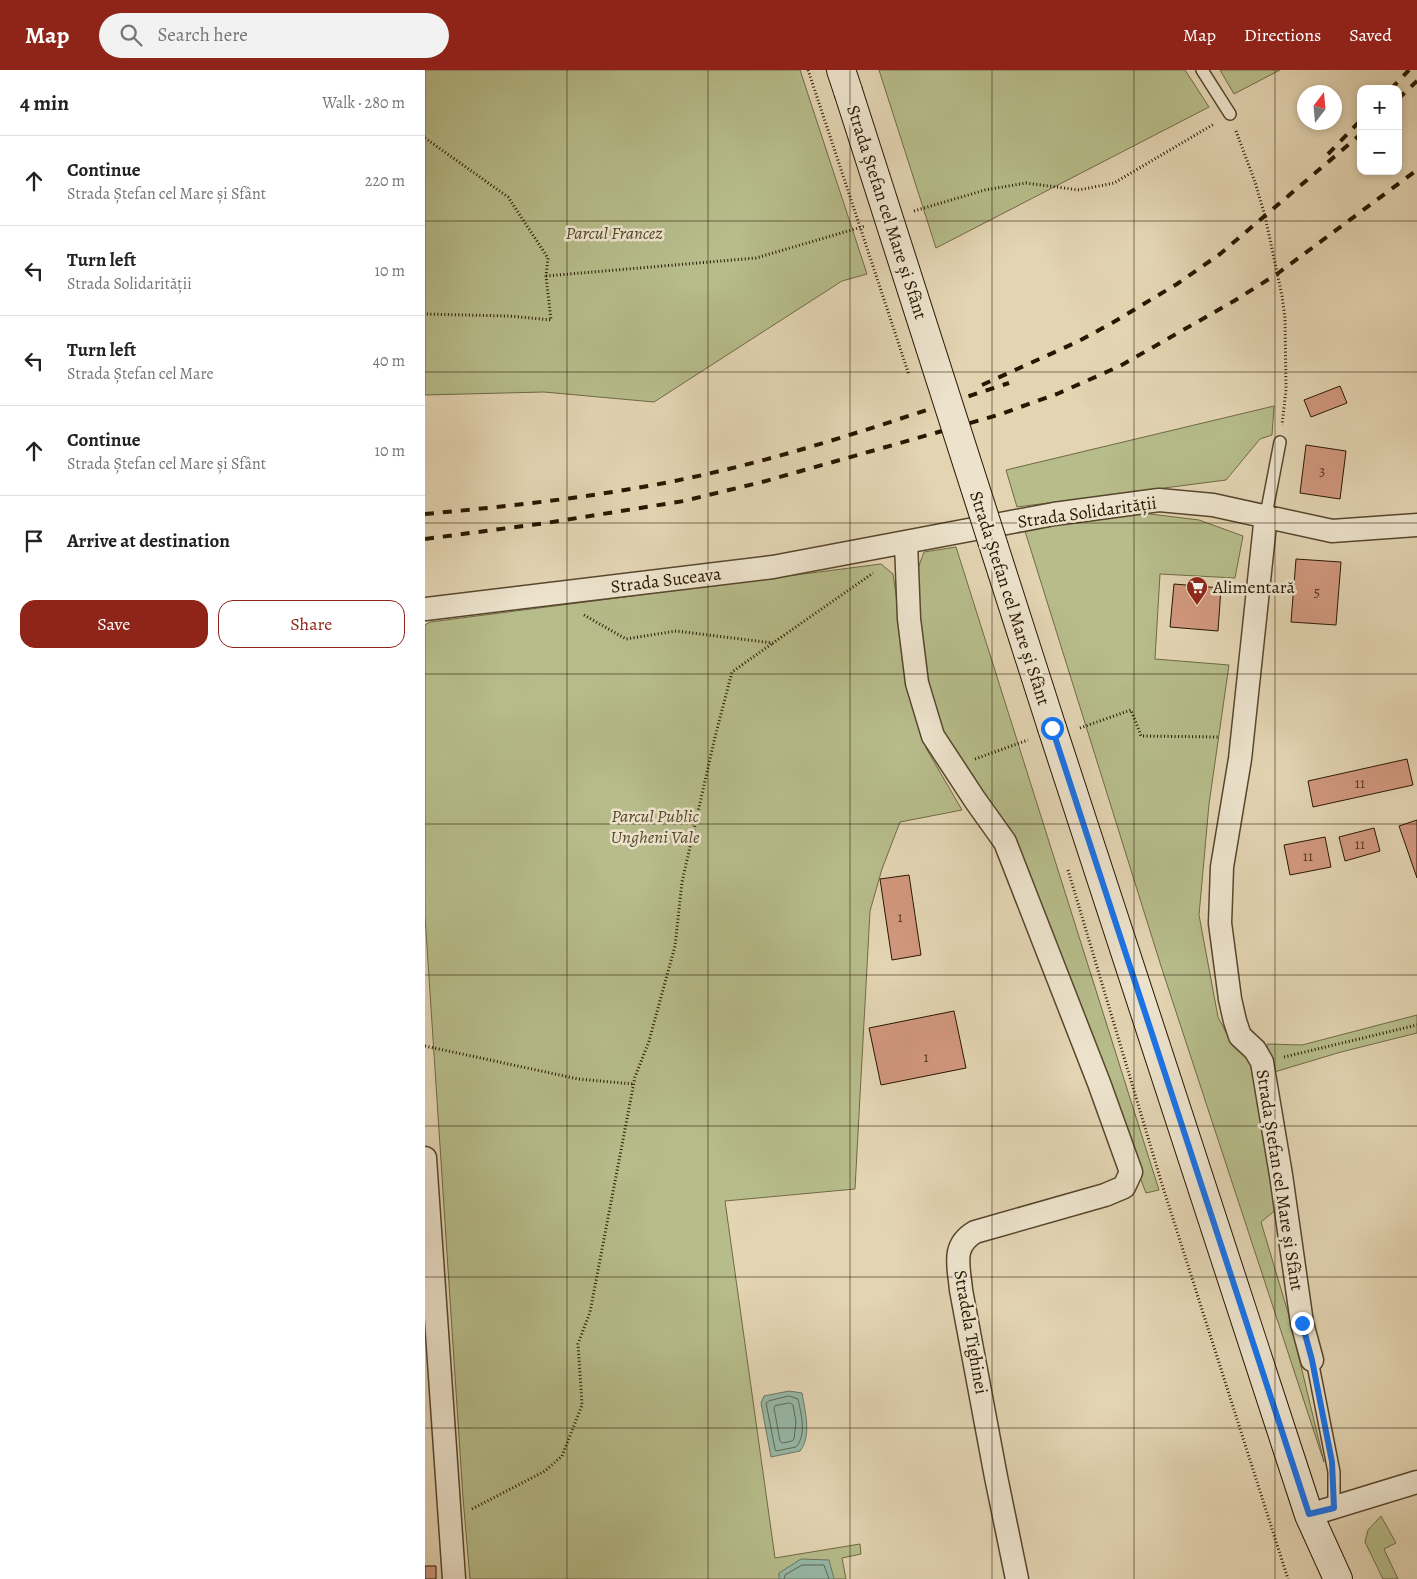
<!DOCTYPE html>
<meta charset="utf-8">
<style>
body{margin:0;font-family:Alegreya,serif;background:#f2f2f2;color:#222}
.controls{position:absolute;right:15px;top:15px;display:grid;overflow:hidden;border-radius:10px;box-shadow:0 2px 8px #0003}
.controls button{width:45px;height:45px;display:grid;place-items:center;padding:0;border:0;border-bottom:1px solid #e0e0e0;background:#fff;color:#222;font:25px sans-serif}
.compass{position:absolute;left:872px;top:15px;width:45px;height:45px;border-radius:50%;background:#fff;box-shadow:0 2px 8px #0003;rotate:16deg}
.stop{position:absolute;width:15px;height:15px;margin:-11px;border:4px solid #1a73e8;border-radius:50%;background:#fff}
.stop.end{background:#1a73e8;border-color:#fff;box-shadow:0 1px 5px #0008}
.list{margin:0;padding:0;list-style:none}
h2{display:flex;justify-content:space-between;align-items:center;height:65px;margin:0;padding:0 20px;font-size:21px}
h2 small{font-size:16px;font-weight:400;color:#767676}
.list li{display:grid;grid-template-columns:32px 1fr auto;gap:15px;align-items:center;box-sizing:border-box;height:90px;padding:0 20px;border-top:1px solid #e0e0e0}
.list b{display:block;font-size:19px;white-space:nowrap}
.list p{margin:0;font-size:16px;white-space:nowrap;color:#767676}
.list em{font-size:16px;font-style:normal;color:#767676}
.actions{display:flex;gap:10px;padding:15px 20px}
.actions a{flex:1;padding:11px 0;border:1px solid #8f2418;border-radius:15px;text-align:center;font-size:18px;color:#8f2418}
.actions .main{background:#8f2418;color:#fff}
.icon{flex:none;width:28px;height:28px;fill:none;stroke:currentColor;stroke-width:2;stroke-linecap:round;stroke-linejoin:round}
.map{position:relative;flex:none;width:992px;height:1509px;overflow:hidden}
header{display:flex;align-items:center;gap:30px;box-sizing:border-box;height:70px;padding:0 25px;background:#8f2418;color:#fff}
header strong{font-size:24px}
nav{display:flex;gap:28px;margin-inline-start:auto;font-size:18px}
.search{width:350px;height:45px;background:#f2f2f2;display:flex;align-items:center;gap:12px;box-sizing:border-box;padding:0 18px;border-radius:28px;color:#767676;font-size:19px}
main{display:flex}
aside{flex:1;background:#fff}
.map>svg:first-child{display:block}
.green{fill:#b6bc8a;stroke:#6f6a45}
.water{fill:#96b9a8;stroke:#6a7865}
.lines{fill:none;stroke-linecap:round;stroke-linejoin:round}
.shore{stroke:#5f6854;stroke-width:1}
.building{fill:#d1977e;stroke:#281700}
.lane-casing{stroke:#57462c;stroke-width:14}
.street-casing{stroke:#57462c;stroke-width:25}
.secondary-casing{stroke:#281700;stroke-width:30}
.path{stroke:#281700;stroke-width:3;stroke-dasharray:1 2.5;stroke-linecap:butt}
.lane{stroke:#ede3cd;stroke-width:11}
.street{stroke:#ede3cd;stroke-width:22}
.secondary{stroke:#ede3cd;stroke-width:28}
.rail{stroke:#281700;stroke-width:4;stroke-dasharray:9 9;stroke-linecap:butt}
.secondary-bridge-casing{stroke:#281700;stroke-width:30;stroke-linecap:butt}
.path-bridge{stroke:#281700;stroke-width:3;stroke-dasharray:1 2.5;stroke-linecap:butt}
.secondary-bridge{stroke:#ede3cd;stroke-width:28}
.route{stroke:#1a73e8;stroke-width:6}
.grid{fill:none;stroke:#281700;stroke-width:1;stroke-opacity:0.55}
.labels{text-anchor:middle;stroke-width:5;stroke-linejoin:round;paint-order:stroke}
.number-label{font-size:15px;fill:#523720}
.street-label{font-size:18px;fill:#281700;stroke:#ede3cd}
.park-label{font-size:18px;font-style:italic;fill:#534929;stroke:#ede3cd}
.poi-label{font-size:18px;fill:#281700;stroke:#ede3cd;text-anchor:start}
</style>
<header>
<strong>Map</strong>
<div class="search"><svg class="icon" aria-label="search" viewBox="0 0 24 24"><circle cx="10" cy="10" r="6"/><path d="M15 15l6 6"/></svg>Search here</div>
<nav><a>Map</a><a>Directions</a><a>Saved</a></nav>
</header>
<main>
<aside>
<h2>4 min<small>Walk · 280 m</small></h2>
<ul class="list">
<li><svg class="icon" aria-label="ahead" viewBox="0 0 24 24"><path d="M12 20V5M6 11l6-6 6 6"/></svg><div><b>Continue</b><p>Strada Ștefan cel Mare și Sfânt</p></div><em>220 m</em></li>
<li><svg class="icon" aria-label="left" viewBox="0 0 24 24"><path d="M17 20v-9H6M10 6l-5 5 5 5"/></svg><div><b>Turn left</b><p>Strada Solidarității</p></div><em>10 m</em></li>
<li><svg class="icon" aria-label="left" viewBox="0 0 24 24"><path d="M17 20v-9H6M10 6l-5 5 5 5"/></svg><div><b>Turn left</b><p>Strada Ștefan cel Mare</p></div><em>40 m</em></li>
<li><svg class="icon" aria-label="ahead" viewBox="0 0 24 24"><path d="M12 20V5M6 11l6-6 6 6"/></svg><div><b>Continue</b><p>Strada Ștefan cel Mare și Sfânt</p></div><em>10 m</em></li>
<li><svg class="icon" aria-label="arrive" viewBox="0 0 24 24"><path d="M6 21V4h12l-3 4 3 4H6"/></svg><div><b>Arrive at destination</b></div></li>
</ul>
<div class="actions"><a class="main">Save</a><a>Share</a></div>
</aside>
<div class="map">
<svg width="992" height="1509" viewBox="0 0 992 1509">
<rect width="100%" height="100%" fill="#e3d4b2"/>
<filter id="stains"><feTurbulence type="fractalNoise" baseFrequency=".004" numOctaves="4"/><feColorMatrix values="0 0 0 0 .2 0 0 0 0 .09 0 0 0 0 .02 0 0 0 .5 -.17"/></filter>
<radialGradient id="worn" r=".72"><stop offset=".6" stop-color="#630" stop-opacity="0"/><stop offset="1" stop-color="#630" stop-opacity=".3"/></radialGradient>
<!-- green -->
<path class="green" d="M0 0H375L442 204 417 211 229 332 119 322 0 325Z
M454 0H760L784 37 511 178Z
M795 0H855L809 24Z
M849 336 847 365 835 369 801 410 592 437 581 400Z
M717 443 774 450 818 466 810 508 735 504 730 589 804 595 784 734 774 845 793 947 808 976 829 993 853 1138 836 1152 864 1246 899 1392 736 896 599 458Z
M531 477 734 1120 721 1123 587 768 529 690 500 614 488 512 499 482Z
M456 494 468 504 487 636 501 678 537 740 475 752 457 799 445 841 430 1119 300 1131 350 1488 435 1474 436 1484 417 1488 421 1509H45L38 1428 0 846V555L5 552Z
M992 945V963L916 982 846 1003 842 974 877 975Z
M956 1446 971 1473 959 1479 973 1509H958L940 1472 943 1460Z"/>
<!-- water -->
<path class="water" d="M364 1321 377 1323C380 1342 387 1365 375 1381L346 1387 336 1333 339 1326Z
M376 1489 404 1490 409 1509H354V1503Z"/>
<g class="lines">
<!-- shore -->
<path class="shore" d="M364 1326 373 1329C376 1343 382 1365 371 1377L351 1381 350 1379 341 1333 344 1331Z
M365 1333 368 1335 371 1352 369 1369 367 1371 357 1373 355 1371 349 1338 350 1336Z
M359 1509 360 1505 377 1495H399L404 1509"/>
</g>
<!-- building -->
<path class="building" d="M915 316 922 333 886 347 879 330Z
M881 375 921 381 915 429 875 423Z
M871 489 916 492 911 555 866 552Z
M749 514 796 518 793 561 745 557Z
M982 689 988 715 888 737 883 711Z
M992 750V808L974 756Z
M949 758 955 781 920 791 914 767Z
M900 767 906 797 865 805 859 775Z
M484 805 496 885 467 890 455 809Z
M529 941 541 998 456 1015 444 958Z
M0 1496H11V1509H0Z"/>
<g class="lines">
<!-- lane casing -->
<g class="lane-casing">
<path id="lane" d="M777 0 805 44
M841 445 855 372
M887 1290 909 1402V1438"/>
</g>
<!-- street casing -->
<g class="street-casing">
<path id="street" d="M841 445 815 689 797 797 795 853 805 929 810 951 815 966 830 980 837 992 856 1105 877 1253 887 1290
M481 473 484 549 492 613 508 666 550 730 580 772 674 1013 706 1102 699 1117 680 1125 550 1162C526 1176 534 1196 536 1220L571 1407 592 1509
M0 539 348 497 629 444 734 430 788 435 907 461 992 455
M0 1088 29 1509
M884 1445 992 1412"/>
</g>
<!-- secondary casing -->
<g class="secondary-casing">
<path id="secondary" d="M416 0 423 21
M627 658 884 1445 913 1509"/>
</g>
<!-- path -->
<path class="path" d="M383 0 394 33
M811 61 830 112 840 146 857 226 860 248 861 320 857 355
M0 68 83 127 123 188 121 206 126 250 84 246 0 244
M489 141 560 120 601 113 654 120 689 113 789 54
M121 206 331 188 440 156
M159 545 201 569 251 561 348 573 448 503
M655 658 706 640 716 666 793 667
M550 689 603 670
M643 800 736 1111 863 1509
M0 976 153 1009 208 1014
M859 987 992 955
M47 1439 120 1401 137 1386 157 1335 153 1274 165 1242 210 1007 224 971 250 876 257 812 290 667 307 602 348 573"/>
<!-- lane -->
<use href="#lane" class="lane"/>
<!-- street -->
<use href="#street" class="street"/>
<!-- secondary -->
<use href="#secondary" class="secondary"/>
<!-- rail -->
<path class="rail" d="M966 19 984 0
M973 29 992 11
M903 84 936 50
M557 315 652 272 687 253 752 214 795 184 936 64
M0 444C98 435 199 424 295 401 393 378 488 344 584 313
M0 469 121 453 259 431 337 412 461 377 573 345 632 324 695 296 809 231 852 204 992 100"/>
<!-- secondary-bridge casing -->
<g class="secondary-bridge-casing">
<path id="secondary-bridge" d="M423 21 627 658"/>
</g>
<!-- path-bridge -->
<path class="path-bridge" d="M394 33 484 305"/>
<!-- secondary-bridge -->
<use href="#secondary-bridge" class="secondary-bridge"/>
</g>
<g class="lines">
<!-- route -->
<path class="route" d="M627 658 884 1444 909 1438 907 1392 887 1290 877 1253"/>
</g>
<!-- grid -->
<path class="grid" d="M142 0V1509M283 0V1509M425 0V1509M567 0V1509M709 0V1509M850 0V1509M0 151H992M0 302H992M0 453H992M0 604H992M0 754H992M0 905H992M0 1056H992M0 1207H992M0 1358H992"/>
<!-- icons -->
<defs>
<g id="supermarket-pin" transform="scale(1.125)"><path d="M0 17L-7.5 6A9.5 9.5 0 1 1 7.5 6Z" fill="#8f2418" stroke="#ede3cd"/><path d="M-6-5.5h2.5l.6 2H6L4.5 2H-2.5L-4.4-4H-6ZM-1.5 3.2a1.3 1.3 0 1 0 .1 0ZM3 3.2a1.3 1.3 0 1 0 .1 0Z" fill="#fff"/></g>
</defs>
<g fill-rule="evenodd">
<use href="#supermarket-pin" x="772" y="517"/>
</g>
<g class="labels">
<!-- number labels -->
<g class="number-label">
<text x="897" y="406">3</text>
<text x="892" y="527">5</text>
<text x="935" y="718">11</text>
<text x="935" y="779">11</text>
<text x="883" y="791">11</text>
<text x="475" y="852">1</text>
<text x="501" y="992">1</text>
</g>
<!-- street labels -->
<g class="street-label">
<text transform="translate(462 142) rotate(72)" y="6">Strada Ștefan cel Mare și Sfânt</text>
<text transform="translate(662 442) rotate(-8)" y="6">Strada Solidarității</text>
<text transform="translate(241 510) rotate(-7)" y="6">Strada Suceava</text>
<text transform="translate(585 528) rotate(72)" y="6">Strada Ștefan cel Mare și Sfânt</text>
<text transform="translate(855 1110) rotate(81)" y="6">Strada Ștefan cel Mare și Sfânt</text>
<text transform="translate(546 1262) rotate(80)" y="6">Stradela Tighinei</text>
</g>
<!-- park labels -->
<g class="park-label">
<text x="189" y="169">Parcul Francez</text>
<text x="230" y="752">Parcul Public<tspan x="230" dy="21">Ungheni Vale</tspan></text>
</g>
<!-- poi labels -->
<g class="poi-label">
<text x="788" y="523">Alimentară</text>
</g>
</g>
<rect width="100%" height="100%" filter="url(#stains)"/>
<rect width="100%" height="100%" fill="url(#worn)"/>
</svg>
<div class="controls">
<button>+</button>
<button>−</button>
</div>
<svg class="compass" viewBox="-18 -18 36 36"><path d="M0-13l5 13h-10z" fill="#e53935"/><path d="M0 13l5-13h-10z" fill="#767676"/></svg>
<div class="stop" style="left:627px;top:658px"></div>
<div class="stop end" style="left:877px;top:1253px"></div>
</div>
</main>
